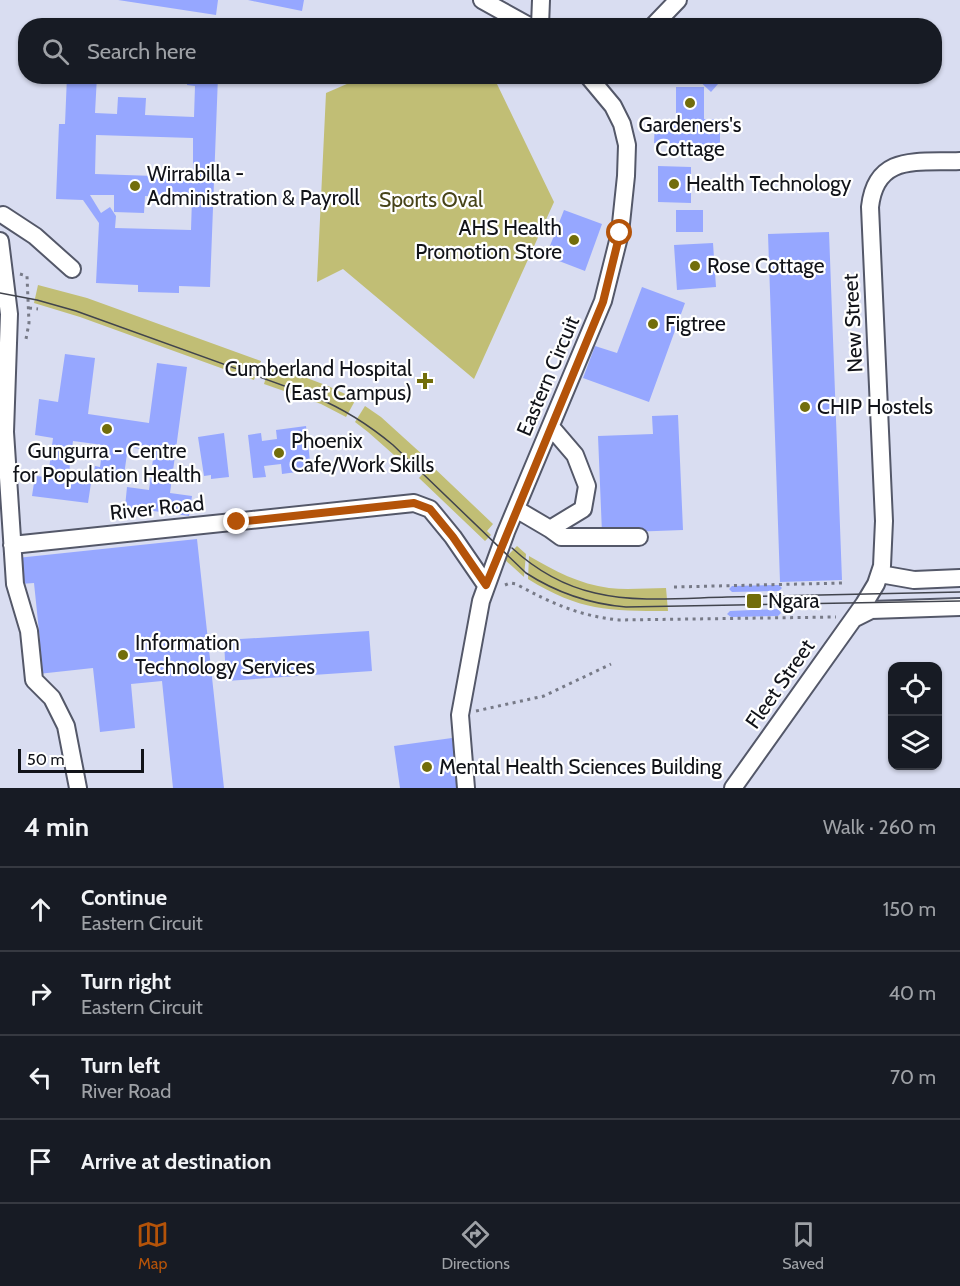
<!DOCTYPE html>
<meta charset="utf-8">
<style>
body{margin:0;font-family:Cabin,sans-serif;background:#20242c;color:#f1f3f6}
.controls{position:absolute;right:18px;bottom:18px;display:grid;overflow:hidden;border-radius:12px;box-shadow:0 2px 4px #0004}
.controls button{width:54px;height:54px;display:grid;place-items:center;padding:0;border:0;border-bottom:2px solid #363941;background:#171b24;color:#f1f3f6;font:30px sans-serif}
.scale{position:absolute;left:18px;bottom:15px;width:126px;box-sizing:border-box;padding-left:6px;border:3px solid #111319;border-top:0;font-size:16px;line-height:21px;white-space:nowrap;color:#111319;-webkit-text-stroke:4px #fff;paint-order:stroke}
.stop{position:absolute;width:18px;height:18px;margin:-14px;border:4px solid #b45309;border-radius:50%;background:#fff}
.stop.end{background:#b45309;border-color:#fff;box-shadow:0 2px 6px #0008}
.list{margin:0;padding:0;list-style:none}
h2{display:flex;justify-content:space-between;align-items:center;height:78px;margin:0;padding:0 24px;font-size:26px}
h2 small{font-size:20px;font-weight:400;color:#9ea1a6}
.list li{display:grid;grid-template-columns:39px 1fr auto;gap:18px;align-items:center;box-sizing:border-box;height:84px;padding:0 24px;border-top:2px solid #363941}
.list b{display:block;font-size:22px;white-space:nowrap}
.list p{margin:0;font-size:20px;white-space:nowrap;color:#9ea1a6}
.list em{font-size:20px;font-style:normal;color:#9ea1a6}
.icon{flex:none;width:33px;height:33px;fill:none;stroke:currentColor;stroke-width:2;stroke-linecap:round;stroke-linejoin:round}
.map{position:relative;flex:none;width:960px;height:788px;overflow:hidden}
.search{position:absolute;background:#171b24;box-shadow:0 2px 4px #0004;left:18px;right:18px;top:18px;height:66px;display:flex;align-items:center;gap:15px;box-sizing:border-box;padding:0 21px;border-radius:24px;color:#9ea1a6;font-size:22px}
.sheet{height:414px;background:#171b24}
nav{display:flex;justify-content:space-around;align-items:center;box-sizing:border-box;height:84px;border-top:2px solid #363941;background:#171b24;font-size:16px;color:#9ea1a6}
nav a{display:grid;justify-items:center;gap:3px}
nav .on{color:#b45309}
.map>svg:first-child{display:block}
.green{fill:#c1be75}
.building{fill:#96a7ff;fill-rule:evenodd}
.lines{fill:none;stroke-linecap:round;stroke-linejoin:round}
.minor-casing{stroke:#545869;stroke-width:20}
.path{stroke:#777a87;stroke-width:3;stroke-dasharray:3 4.5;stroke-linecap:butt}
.minor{stroke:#fff;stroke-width:16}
.tram{stroke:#41444d;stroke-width:1.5}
.route{stroke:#b45309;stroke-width:8}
.poi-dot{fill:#726d0b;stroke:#fff;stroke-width:2}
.labels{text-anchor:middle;stroke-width:4.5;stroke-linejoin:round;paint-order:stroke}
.poi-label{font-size:21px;fill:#111319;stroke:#fff;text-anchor:start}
.park-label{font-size:21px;fill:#474418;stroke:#fff}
.street-label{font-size:21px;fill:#111319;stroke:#fff}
</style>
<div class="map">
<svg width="960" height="788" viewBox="0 0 960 788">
<rect width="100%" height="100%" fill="#d9ddf1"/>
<!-- green -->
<path class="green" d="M363 77H462L497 84 554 202 474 379 343 269 317 282 326 93Z
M38 285 87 298 261 361 254 380 80 317 34 303Z
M270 364 328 386 356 399 346 417 321 404 264 384Z
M365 406 381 417 424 456 411 470 368 432 355 422Z
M431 465 493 524 487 531 491 535 485 541 419 478Z
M517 546 526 554 524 577 504 559Z
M529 556C555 571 579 584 609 588 627 590 647 588 666 588L668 611C608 611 580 611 528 579Z"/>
<!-- building -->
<path class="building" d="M118 0H218L216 15Z
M248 0H304L302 11Z
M24 33H26V69H22Z
M67 76H97L95 113 117 114 118 97 146 98 145 115 194 117 195 86 187 85 188 76H218L210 287 179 286V293L138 292V285L96 283 99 223 83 200 56 199 59 124H65ZM96 135 193 138V170L186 169 185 177 95 174ZM90 195H114V212L144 213 145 196 192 198 191 230 115 228 116 216 110 207 101 213Z
M694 76H725L711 92Z
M676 87H704V119H720V145L654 143 655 121 676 122Z
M658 166 691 167V203L658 202Z
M564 210 602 224 585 271 546 256Z
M676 210H703V232H676Z
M829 232 842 580 780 582 768 234Z
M713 243 716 287 677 290 674 245Z
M642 287 685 303 649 402 583 378 595 346 617 353Z
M65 354 95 358 88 414 149 423 157 363 187 367 170 493 192 496 189 516 125 507 127 487 149 490 154 451 128 447 123 482 93 478 95 466 100 467 103 445 73 441 68 480 91 483 88 503 32 496 35 476 48 477 53 438 35 435 39 399 58 402Z
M678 415 683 530 602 533 598 436 653 434 652 416Z
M306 426 311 470 282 474 281 464 264 466 266 477 253 478 248 435 261 433 262 441 277 439 276 430Z
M224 433 229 477 211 479V475L204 476 198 437Z
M197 539 224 788H173L162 681 131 684 135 728 100 732 93 668 38 674 34 642 40 641 34 583 20 584 17 558Z
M779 585 782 588 779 591 732 592 729 589 732 586Z
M778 609 781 613 778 616 731 617 727 614 730 611Z
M369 631 372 671 226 681 224 640Z
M452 738 459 788H400L394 746Z"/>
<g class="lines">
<!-- minor casing -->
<g class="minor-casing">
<path id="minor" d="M482 0 529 26
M540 26 541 0
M653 26 678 0
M3 215 35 236 72 269
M0 241 9 314 5 432 15 584 29 631 34 680 52 698 66 726 78 788
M516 509 550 529 583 509 587 486 575 455 551 427
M550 529 561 537H639
M12 545 414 503 430 509 453 537 486 585
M880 574 914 580 960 578
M855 618 871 610 960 607
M466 788 460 715 481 601 506 532 603 301 620 233 626 176 627 145 622 124 613 106 588 76
M733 788 864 604 876 584 882 566 884 521 870 207C876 153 918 163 960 161"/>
</g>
<!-- path -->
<path class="path" d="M20 274 27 276 29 323 26 339
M29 308 38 309
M505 585 510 583 516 584C551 603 579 616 619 620L836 617
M674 587 843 583
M476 711 544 696 611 664"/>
<!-- minor -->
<use href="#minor" class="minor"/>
<!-- tram -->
<path class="tram" d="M0 293 37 300 76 311 315 397C344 409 369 425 393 445L526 573C557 593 589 604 626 607L960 601
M512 548C536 570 564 586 595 593 637 603 684 598 727 597 805 595 882 594 960 592"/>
</g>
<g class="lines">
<!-- route -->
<path class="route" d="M237 522 414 503 430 509 453 537 486 585 603 302 620 233"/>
</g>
<!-- markers -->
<g class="poi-dot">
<circle cx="690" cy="103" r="6"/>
<circle cx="674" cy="184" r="6"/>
<circle cx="135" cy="186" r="6"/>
<circle cx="574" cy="240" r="6"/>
<circle cx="695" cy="266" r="6"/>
<circle cx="653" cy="324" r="6"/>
<path d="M422 372h6v6h6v6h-6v6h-6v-6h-6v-6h6z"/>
<circle cx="805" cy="407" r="6"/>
<circle cx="107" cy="429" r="6"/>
<circle cx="279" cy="453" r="6"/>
<rect x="746" y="593" width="16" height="16" rx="3"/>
<circle cx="123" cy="655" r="6"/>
<circle cx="427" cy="767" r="6"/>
</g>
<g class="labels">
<!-- poi labels -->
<g class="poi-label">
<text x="690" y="132" text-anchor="middle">Gardeners's<tspan x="690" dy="24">Cottage</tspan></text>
<text x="147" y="181">Wirrabilla -<tspan x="147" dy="24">Administration &amp; Payroll</tspan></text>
<text x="686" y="191">Health Technology</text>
<text x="562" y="235" text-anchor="end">AHS Health<tspan x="562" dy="24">Promotion Store</tspan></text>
<text x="707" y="273">Rose Cottage</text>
<text x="665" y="331">Figtree</text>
<text x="412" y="376" text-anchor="end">Cumberland Hospital<tspan x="412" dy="24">(East Campus)</tspan></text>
<text x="817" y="414">CHIP Hostels</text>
<text x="291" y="448">Phoenix<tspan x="291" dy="24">Cafe/Work Skills</tspan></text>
<text x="107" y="458" text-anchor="middle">Gungurra - Centre<tspan x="107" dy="24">for Population Health</tspan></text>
<text x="768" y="608">Ngara</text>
<text x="135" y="650">Information<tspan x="135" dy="24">Technology Services</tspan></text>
<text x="439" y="774">Mental Health Sciences Building</text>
</g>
<!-- park labels -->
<g class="park-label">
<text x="431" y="207">Sports Oval</text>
</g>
<!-- street labels -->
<g class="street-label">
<text transform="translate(853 323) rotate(-93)" y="7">New Street</text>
<text transform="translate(548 376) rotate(-67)" y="7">Eastern Circuit</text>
<text transform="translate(157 508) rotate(-6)" y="7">River Road</text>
<text transform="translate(780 684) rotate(-55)" y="7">Fleet Street</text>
</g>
</g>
</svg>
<div class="controls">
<button><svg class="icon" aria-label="locate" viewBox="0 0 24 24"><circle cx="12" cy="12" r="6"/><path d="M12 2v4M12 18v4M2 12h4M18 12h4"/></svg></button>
<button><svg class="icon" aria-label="layers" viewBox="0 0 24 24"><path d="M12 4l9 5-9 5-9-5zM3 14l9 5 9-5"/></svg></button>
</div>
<div class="scale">50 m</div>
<div class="stop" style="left:620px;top:233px"></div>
<div class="stop end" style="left:237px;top:522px"></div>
<div class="search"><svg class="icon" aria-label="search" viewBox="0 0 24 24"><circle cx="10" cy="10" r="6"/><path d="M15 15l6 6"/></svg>Search here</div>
</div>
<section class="sheet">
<h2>4 min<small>Walk · 260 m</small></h2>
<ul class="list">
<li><svg class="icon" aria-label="ahead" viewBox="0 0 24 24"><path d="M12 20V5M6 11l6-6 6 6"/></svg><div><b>Continue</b><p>Eastern Circuit</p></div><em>150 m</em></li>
<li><svg class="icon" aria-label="right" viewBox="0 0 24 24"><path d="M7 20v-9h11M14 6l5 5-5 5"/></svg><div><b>Turn right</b><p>Eastern Circuit</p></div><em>40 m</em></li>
<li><svg class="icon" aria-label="left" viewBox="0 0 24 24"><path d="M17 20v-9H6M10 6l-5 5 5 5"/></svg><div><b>Turn left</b><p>River Road</p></div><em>70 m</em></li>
<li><svg class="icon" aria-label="arrive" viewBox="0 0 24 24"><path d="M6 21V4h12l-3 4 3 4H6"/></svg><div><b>Arrive at destination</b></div></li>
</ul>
</section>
<nav>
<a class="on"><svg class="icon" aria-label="map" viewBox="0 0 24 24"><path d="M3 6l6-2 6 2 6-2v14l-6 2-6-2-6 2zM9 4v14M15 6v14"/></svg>Map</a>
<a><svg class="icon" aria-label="directions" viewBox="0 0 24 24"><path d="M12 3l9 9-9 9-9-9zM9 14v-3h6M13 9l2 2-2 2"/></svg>Directions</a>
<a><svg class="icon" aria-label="saved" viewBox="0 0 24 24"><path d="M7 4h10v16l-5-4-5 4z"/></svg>Saved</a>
</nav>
